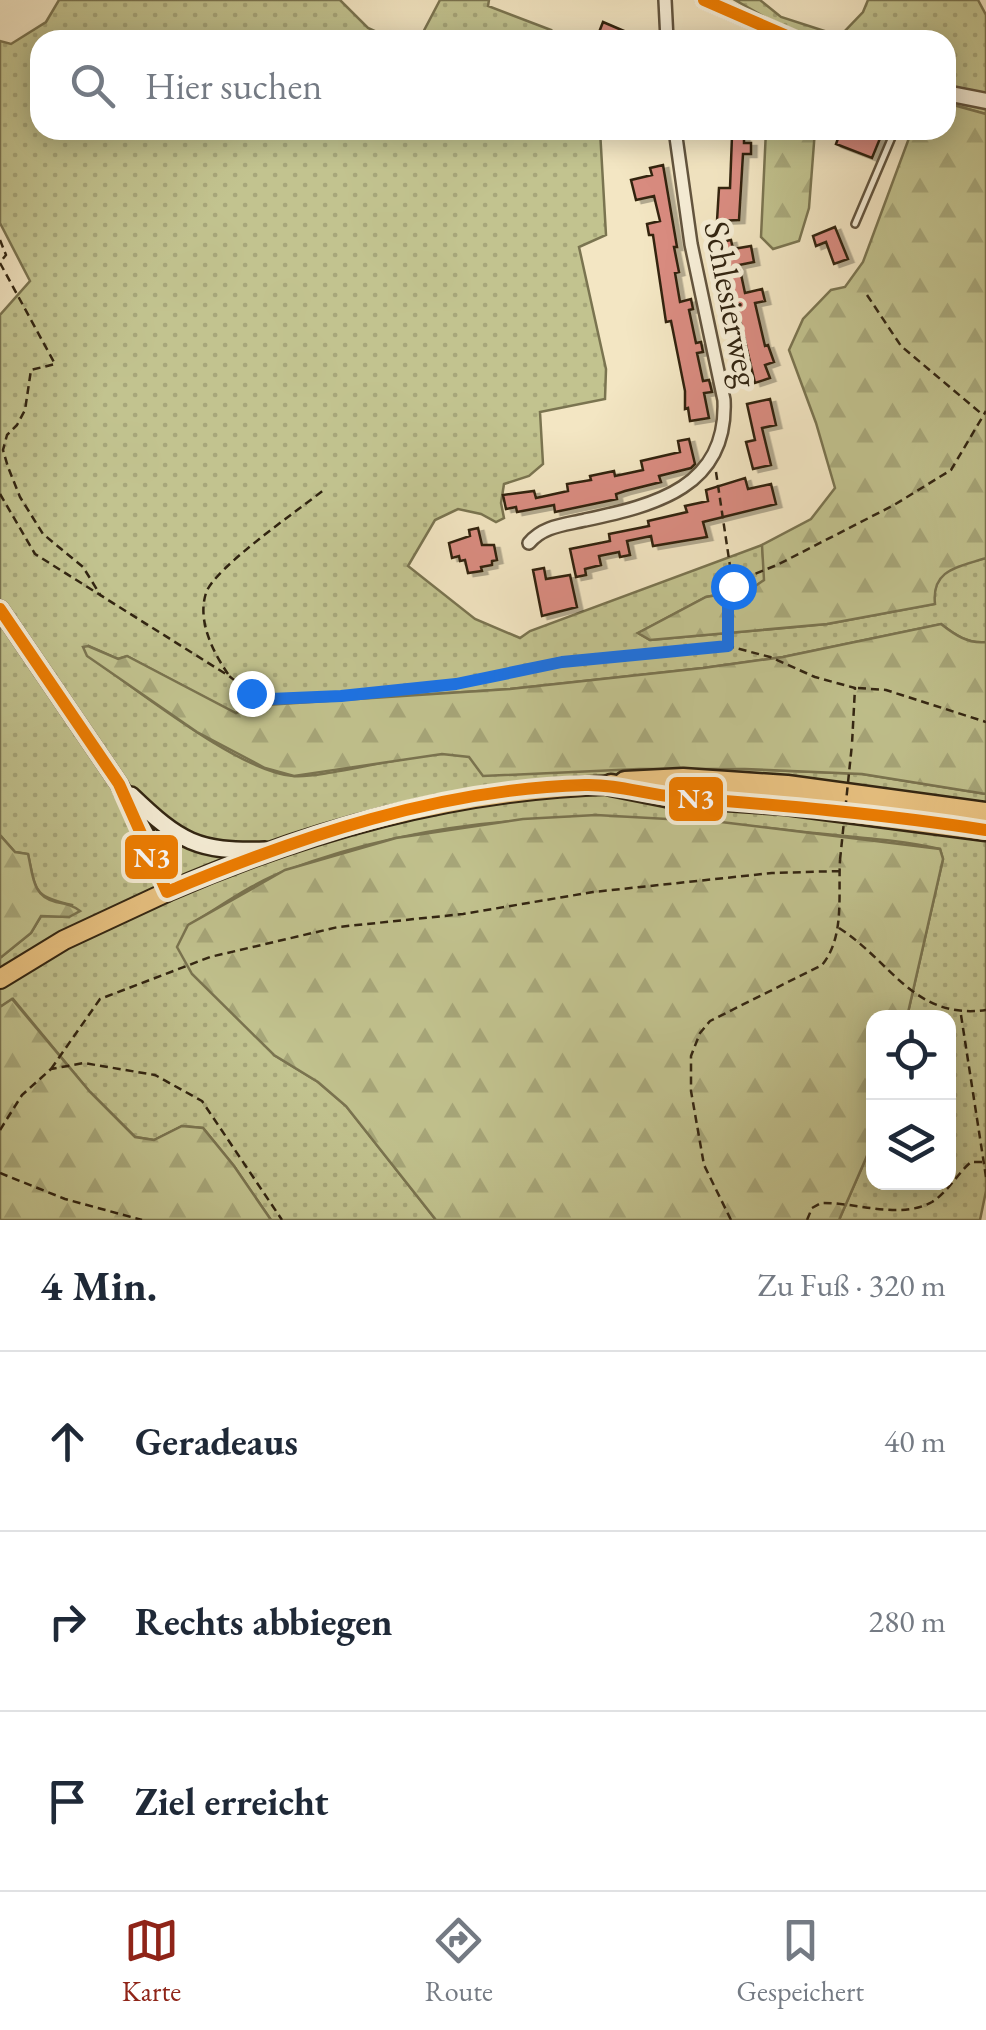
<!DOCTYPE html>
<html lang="de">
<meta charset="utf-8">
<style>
body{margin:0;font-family:"EB Garamond",serif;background:#f2f2f3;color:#1f2937}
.controls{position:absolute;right:30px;bottom:30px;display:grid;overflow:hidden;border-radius:20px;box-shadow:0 5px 25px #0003}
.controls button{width:90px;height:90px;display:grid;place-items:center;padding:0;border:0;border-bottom:2px solid #e0e1e3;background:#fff;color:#1f2937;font:50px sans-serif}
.stop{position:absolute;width:30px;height:30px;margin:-22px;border:8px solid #1a73e8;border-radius:50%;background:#fff}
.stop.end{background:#1a73e8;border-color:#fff;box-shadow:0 2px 10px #0008}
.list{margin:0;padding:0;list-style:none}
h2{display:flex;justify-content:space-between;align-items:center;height:130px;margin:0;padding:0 40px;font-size:42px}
h2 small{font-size:32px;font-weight:400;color:#747a83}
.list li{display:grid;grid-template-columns:65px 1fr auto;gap:30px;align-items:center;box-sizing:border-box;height:180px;padding:0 40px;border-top:2px solid #e0e1e3}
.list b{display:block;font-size:38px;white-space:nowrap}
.list em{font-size:32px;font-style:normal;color:#747a83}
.icon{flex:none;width:55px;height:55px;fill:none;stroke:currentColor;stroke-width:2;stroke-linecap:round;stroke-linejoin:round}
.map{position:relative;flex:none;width:986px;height:1220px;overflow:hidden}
.search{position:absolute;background:#fff;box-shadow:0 5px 25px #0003;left:30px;right:30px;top:30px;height:110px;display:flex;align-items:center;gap:25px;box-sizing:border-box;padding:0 35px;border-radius:30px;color:#747a83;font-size:38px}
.sheet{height:670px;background:#fff}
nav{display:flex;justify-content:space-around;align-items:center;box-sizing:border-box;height:140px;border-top:2px solid #e0e1e3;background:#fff;font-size:28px;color:#747a83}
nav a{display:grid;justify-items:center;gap:5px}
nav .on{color:#8f2418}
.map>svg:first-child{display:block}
.grass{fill:url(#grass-dots);stroke:#7a7450;stroke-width:2.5}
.forest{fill:url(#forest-firs);stroke:#7a7450;stroke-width:2.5}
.building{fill:#da8c81;stroke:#312411;stroke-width:2.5;filter:url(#shadow)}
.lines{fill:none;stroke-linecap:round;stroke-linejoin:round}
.service-casing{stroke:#62543e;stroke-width:10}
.minor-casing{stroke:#62543e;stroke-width:16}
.tertiary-casing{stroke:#62543e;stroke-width:19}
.secondary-casing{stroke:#312411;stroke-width:20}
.primary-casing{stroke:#312411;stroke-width:22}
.trunk-casing{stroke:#312411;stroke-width:22}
.motorway-casing{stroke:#312411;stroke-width:25}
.path{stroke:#312411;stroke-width:2.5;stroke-dasharray:8 5;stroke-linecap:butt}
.service{stroke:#f7efd8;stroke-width:5}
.minor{stroke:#f7efd8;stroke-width:11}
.tertiary{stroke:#f7efd8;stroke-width:14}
.secondary{stroke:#f7efd8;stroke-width:15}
.primary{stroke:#eac382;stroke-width:18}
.trunk{stroke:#eac382;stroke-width:18}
.motorway{stroke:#eac382;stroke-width:20}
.path-bridge{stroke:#312411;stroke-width:2.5;stroke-dasharray:8 5;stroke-linecap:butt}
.bus-1-casing{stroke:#f7efd8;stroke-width:20}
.bus-1{stroke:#ef7d00;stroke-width:12}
.route{stroke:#1a73e8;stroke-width:12}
.labels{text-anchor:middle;stroke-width:10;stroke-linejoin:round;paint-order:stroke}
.street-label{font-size:35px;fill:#312411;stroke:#f7efd8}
.line-badge{stroke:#f7efd8;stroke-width:4}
.badge-label{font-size:28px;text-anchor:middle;font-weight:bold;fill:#fff}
</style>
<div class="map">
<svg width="986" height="1220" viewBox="0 0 986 1220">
<defs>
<pattern id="grass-dots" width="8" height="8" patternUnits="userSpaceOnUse" patternTransform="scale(2.5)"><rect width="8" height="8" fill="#c2c38f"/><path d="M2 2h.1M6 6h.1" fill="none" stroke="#a7a77a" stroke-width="1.8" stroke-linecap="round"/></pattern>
<pattern id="forest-firs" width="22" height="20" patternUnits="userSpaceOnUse" patternTransform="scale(2.5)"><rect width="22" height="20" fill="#c2c38f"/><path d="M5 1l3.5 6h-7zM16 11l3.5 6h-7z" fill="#a7a77a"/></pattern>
<filter id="shadow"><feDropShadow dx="5.5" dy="3" stdDeviation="0" flood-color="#0004"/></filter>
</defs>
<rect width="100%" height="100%" fill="#f3e6c3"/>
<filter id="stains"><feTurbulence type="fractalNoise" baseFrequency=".002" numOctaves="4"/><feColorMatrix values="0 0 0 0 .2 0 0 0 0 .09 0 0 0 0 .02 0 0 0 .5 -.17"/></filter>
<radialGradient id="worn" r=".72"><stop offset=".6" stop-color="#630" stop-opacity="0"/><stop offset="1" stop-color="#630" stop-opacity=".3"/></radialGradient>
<!-- grass -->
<path class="grass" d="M59 0H340L368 28 394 40H40V130H600L606 235 579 247 606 369 605 399 540 412 543 464 529 476 504 484 501 503 504 518 496 522 481 514 458 509 435 520 408 566 475 619 520 638 530 631 762 545 765 580 751 589 706 597 638 633 650 640 827 624 934 604C933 567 956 566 986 558V642C968 644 955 635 941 624L783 657 703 668 510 689 251 706 236 714 127 656 118 659 89 646 88 656C136 688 239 772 293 776 331 779 441 743 469 757 473 759 476 764 480 768L745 769 862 774 986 794V1191L980 1220H839L873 1142 874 1182H948V1018L907 1017 943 859 940 849C896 839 849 837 804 832 628 811 457 806 288 870 253 882 220 907 189 925L274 1055 318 1082 346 1106 436 1220H271L234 1166 203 1128 182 1126 154 1140 135 1137 90 1092 13 999 0 1007V958L31 933 41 916 69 917 72 905C33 897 36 891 28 854L15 852 0 835V315L30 281 0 223V41L11 44 46 22Z
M440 0H489L488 6 551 30 546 40H419Z
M735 0H760L781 17 840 36 863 12 868 0H978L986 15V114L946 103V40H775L771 38 777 24Z"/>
<!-- forest -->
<path class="forest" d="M946 103 986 114V558C959 567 931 569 935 604L827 624 650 640 638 633 706 597 751 589 764 580 762 545 811 519 835 488 816 423 789 350 803 319 831 290 845 287 863 262 912 130H946Z
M766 130H815L809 208 799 241 773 249 761 237Z
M941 624C955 635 968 644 986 642V794L862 774 745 769H639L483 776 469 757 442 754 294 776 265 768 197 732 87 656 83 647 88 646 118 659 127 656 236 713 251 706 510 689 703 668 783 657Z
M596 815 721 822 940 849 943 859 907 1017 874 1018 873 1142 839 1220H436L346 1106 318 1082 274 1055 192 974 177 947 188 925 285 870 396 838 523 819Z
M0 835 15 852 28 854C33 875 32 897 56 902 66 904 72 905 80 911L69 917 41 916 31 933 0 958Z
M12 999 90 1092 135 1137 154 1140 182 1126 203 1128 234 1166 271 1220H0V1007Z"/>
<!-- building -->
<path class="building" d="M603 22 645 40H596Z
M841 130H876L874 134 881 136 872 158 836 144Z
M732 136H744V143H751V154H743L739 220 717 221 719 188H730Z
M663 165 677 247H674L679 272 675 273 680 302 691 299 693 309 689 310 696 343 701 342 703 352 697 353 703 381 709 380 712 392 704 393 709 418 690 421 688 408 685 409V391L671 321 666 322 653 235H649L647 224 660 221 654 196 636 200 631 180 652 175 650 168Z
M835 227 848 259 834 264 826 242 816 246 813 236Z
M731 240 733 249 751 246 754 262 739 265 745 293 762 289 765 301 755 303 765 346 768 345 774 362 765 365 770 378 755 383 737 307 731 309 716 243Z
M770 399 776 425 762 428 771 465 753 469 746 442 755 440 747 404Z
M689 439 695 464 691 468 659 476 661 482 625 491 616 494 617 499 555 512 554 505 517 512 516 507 506 509 503 495 534 491 536 498 568 491 567 484 591 480 590 476 614 471 615 476 643 470 641 461 680 452 678 441Z
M745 478 748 489 771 484 776 504 703 522 707 537 653 546 651 536 627 541 630 555 620 557 619 552 599 556 601 565 585 569 586 575 576 577 570 549 610 541 609 534 649 526 648 521 687 512 685 506 708 501 706 490Z
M478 528 482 545H494L497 560 492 561V565L481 567 482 571 468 573 465 560 460 561 459 556 452 558 449 543 470 536 469 530Z
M544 568 546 579 570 575 577 607 542 616 533 570Z"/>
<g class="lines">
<!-- service casing -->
<g class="service-casing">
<path id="service" d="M855 224 895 130"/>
</g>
<!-- minor casing -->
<g class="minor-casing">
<path id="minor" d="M665 0 667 40
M529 543C543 526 564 525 585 520 656 505 728 487 724 400L691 244 675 130"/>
</g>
<!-- tertiary casing -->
<g class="tertiary-casing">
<path id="tertiary" d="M704 0 796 40
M946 93 986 101"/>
</g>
<!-- secondary casing -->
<g class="secondary-casing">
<path id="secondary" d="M0 609 119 784 175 889
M131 795C180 842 197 852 265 850"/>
</g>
<!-- primary casing -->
<g class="primary-casing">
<path id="primary" d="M167 892C309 830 456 789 611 785"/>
</g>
<!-- trunk casing -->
<g class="trunk-casing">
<path id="trunk" d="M0 979 64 940 167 892"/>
</g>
<!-- motorway casing -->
<g class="motorway-casing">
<path id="motorway" d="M625 782 683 779 787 786 986 813
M611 785 666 796 786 804 986 830"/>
</g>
<!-- path -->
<path class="path" d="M0 240 6 255 1 261
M0 263 55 364 31 370 25 410 17 425 7 435 3 450 8 467 20 497 43 534 83 567 101 596
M867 295 901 346 983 415
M716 472 733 586 728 592V646
M0 494 35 554 229 676 251 693 270 699 341 696 456 684 562 663 728 646 770 657 815 677 855 688 852 744
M733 586 742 579 777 565 894 505 951 470 986 411
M228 674C213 652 197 621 206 593 214 568 300 509 325 489
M858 688 886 690 986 722
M839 928C892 962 914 1020 986 1010
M961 1015 986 1177
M51 1069 100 999 210 957 338 927 463 914 593 892 772 873 840 871
M0 1130 22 1095 51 1069 84 1063 155 1075 202 1101 282 1220
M0 1173 65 1199 142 1220
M731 1220 704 1165 691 1091V1056L700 1033 710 1021 822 965C845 937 838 895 840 860
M807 1220 812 1208 821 1203C856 1202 899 1220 932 1202 948 1192 957 1174 971 1162H986"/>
<!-- service -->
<use href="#service" class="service"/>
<!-- minor -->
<use href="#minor" class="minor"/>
<!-- tertiary -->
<use href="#tertiary" class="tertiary"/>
<!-- secondary -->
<use href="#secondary" class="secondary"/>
<!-- primary -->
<use href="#primary" class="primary"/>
<!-- trunk -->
<use href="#trunk" class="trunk"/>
<!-- motorway -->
<use href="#motorway" class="motorway"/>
<!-- path-bridge -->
<path class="path-bridge" d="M840 860 852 744"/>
<!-- bus-1 casing -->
<g class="bus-1-casing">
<path id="bus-1" d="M704 0 796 40
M0 609 119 784 167 892C300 836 440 789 585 785 616 784 645 794 676 797 779 805 883 814 986 830"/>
</g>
<!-- bus-1 -->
<use href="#bus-1" class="bus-1"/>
</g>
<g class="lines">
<!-- route -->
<path class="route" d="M251 693 270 699 341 696 456 684 562 662 728 646V592L733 586"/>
</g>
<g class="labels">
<!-- street labels -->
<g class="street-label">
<text transform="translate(732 304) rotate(79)" y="12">Schlesierweg</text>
</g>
</g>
<g class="line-badge">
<rect x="667" y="775" width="58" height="48" rx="10" fill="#ef7d00"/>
<rect x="123" y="833" width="57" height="48" rx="10" fill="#ef7d00"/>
</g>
<g class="badge-label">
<text x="696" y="808">N3</text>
<text x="152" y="867">N3</text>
</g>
<rect width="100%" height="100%" filter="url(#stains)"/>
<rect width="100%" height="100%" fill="url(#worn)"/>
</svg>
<div class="controls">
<button><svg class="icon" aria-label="locate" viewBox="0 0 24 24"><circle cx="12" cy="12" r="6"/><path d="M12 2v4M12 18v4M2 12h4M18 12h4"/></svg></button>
<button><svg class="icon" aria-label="layers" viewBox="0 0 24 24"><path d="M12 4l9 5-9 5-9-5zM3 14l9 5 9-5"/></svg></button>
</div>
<div class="stop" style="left:733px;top:586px"></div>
<div class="stop end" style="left:251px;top:693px"></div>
<div class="search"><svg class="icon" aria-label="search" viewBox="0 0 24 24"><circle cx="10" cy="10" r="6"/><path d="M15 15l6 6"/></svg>Hier suchen</div>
</div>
<section class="sheet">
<h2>4 Min.<small>Zu Fuß · 320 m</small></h2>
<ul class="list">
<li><svg class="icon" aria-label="ahead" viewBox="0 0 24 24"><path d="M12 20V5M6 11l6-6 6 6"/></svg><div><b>Geradeaus</b></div><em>40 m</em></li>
<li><svg class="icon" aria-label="right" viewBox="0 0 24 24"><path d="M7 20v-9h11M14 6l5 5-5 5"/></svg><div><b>Rechts abbiegen</b></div><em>280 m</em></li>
<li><svg class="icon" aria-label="arrive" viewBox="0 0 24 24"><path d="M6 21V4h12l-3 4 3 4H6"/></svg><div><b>Ziel erreicht</b></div></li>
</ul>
</section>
<nav>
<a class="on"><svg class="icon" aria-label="map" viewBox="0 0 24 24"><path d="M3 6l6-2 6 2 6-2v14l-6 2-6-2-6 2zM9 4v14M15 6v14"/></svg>Karte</a>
<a><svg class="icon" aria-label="directions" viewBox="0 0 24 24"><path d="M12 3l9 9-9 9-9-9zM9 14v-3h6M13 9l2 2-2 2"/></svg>Route</a>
<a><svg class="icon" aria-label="saved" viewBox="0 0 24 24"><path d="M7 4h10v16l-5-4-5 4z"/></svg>Gespeichert</a>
</nav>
